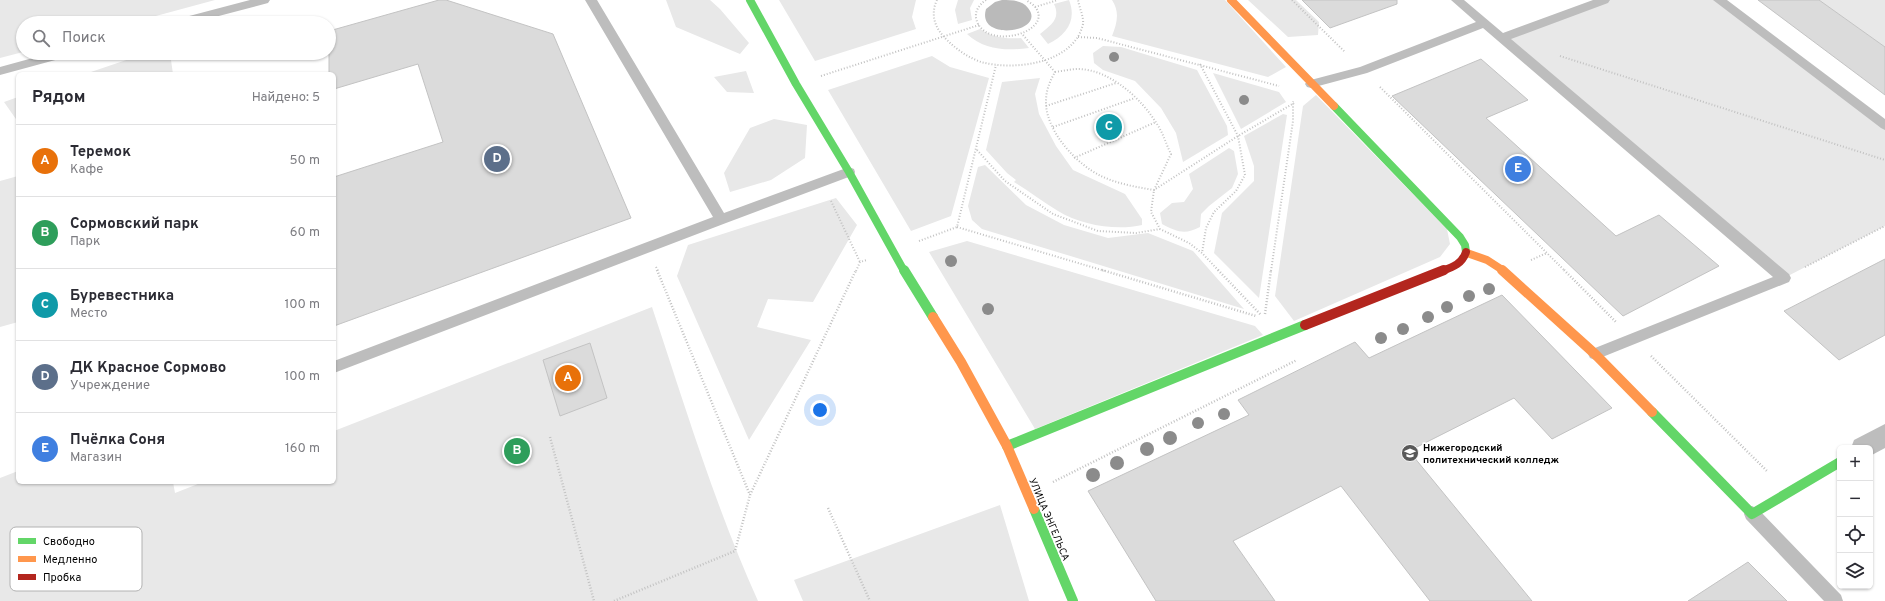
<!DOCTYPE html>
<html lang="ru">
<meta charset="utf-8">
<style>
body{margin:0;font-family:Overpass,sans-serif;background:#f7f7f7;color:#2b2b33}
.controls{position:absolute;right:12px;bottom:12px;display:grid;overflow:hidden;border-radius:6px;box-shadow:0 1px 3px #0004}
.controls button{width:36px;height:36px;display:grid;place-items:center;padding:0;border:0;border-bottom:1px solid #e1e1e2;background:#fff;color:#2b2b33;font:20px sans-serif}
.you{position:absolute;left:820px;top:410px;width:14px;height:14px;margin:-10px;border:3px solid #fff;border-radius:50%;background:#1a73e8;box-shadow:0 0 0 6px #1a73e833}
.badge{display:grid;place-items:center;width:26px;height:26px;border-radius:50%;background:#111827;color:#fff;font-size:13px;font-weight:700}
.pin{position:absolute;translate:-50% -50%;border:2px solid #fff;box-shadow:0 1px 4px #0006}
.list{margin:0;padding:0;list-style:none}
h2{display:flex;justify-content:space-between;align-items:center;height:52px;margin:0;padding:0 16px;font-size:17px}
h2 small{font-size:13px;font-weight:400;color:#7c7c81}
.list li{display:grid;grid-template-columns:26px 1fr auto;gap:12px;align-items:center;box-sizing:border-box;height:72px;padding:0 16px;border-top:1px solid #e1e1e2}
.list b{display:block;font-size:15px;white-space:nowrap}
.list p{margin:0;font-size:13px;white-space:nowrap;color:#7c7c81}
.list em{font-size:13px;font-style:normal;color:#7c7c81}
.icon{flex:none;width:22px;height:22px;fill:none;stroke:currentColor;stroke-width:2;stroke-linecap:round;stroke-linejoin:round}
.map{position:relative;flex:none;width:1885px;height:601px;overflow:hidden}
.search{position:absolute;background:#fff;box-shadow:0 1px 3px #0004;left:16px;top:16px;width:320px;height:44px;display:flex;align-items:center;gap:10px;box-sizing:border-box;padding:0 14px;border-radius:22px;color:#7c7c81;font-size:15px}
.panel{position:absolute;background:#fff;box-shadow:0 1px 3px #0004;left:16px;top:72px;width:320px;height:412px;border-radius:6px}
.map>svg:first-child{display:block}
.green{fill:#e8e8e8}
.water{fill:#bababa}
.building{fill:#dbdbdb;stroke:#c3c3c3}
.lines{fill:none;stroke-linecap:round;stroke-linejoin:round}
.path-far1{stroke:#c2c2c2;stroke-width:2;stroke-dasharray:1 2;stroke-linecap:butt}
.path{stroke:#c2c2c2;stroke-width:2.5;stroke-dasharray:1 2;stroke-linecap:butt}
.lane{fill:#bdbdbd;fill-rule:evenodd}
.street{fill:#bdbdbd;fill-rule:evenodd}
.fast-far1{stroke:#63d668;stroke-width:8}
.fast{stroke:#63d668;stroke-width:10}
.slow-far1{stroke:#ff974d;stroke-width:8}
.slow{stroke:#ff974d;stroke-width:10}
.jam-far1{stroke:#b3261e;stroke-width:8}
.jam{stroke:#b3261e;stroke-width:10}
.tree{fill:#8b8b8b}
.labels{text-anchor:middle;stroke-width:3.5;stroke-linejoin:round;paint-order:stroke}
.poi-label{font-size:10px;font-weight:bold;fill:#000;stroke:#fff;text-anchor:start}
.street-label{font-size:10px;fill:#000;stroke:#fff}
.key{fill:#fff;stroke:#b2b2b2;stroke-width:1}
.key-label{font-size:11px;fill:#000}
</style>
<div class="map">
<svg width="1885" height="601" viewBox="0 0 1885 601">
<rect width="100%" height="100%" fill="#fff"/>
<!-- green -->
<path class="green" d="M0 0H215L130 23H23V52L0 58Z
M666 0H710L720 9 749 43 740 54 676 27Z
M779 0H916L912 17 916 29 815 61Z
M958 0H974L970 8 972 20 958 24 955 10Z
M1069 0C1077 20 1067 35 1048 44L1040 34C1051 25 1061 19 1054 4Z
M1112 0H1225L1286 67 1268 77 1112 36C1117 23 1120 12 1112 0Z
M1248 0H1296L1319 22 1318 35 1288 37Z
M1604 0H1719L1885 125V226L1784 278 1502 38Z
M1819 0H1885V47Z
M980 29C994 38 1005 39 1021 38L1029 48C1006 51 984 50 967 34Z
M1103 46 1121 47 1197 70 1227 126 1228 135 1183 162 1176 133 1161 108 1135 81 1103 70 1094 63 1093 53Z
M147 53H170L173 74H85Z
M932 56 950 67 989 78 951 216 911 231 828 90Z
M746 71 754 93 727 92 714 77Z
M1213 73 1279 92 1286 102 1241 129Z
M1040 78 1035 94 1039 114 1056 146 1073 170 1125 194 1142 219V225C1116 231 1081 225 1058 211 1043 202 1029 191 1014 182L1016 180 1007 173 986 150 1002 82Z
M1316 95 1447 229 1450 244 1440 257 1294 321 1275 296 1303 106Z
M18 97V122L4 102Z
M1283 114 1287 115 1259 298 1214 253 1222 213 1254 181V166L1244 136Z
M774 119 807 125 805 158 771 180 730 192 724 173 750 128Z
M1229 148 1234 151 1238 174 1232 188 1209 206 1201 214 1200 227C1185 235 1177 232 1162 224L1160 213 1172 203 1184 202 1193 189 1189 174Z
M985 165 1026 205 1064 225 1108 238 1148 233 1193 251 1244 309 982 229 972 220 968 206 978 167Z
M18 176V322L0 327V181Z
M836 198 857 225 813 302 768 299 757 327 811 340 749 440 677 276 688 245Z
M967 241 1255 326 1263 335 1035 429 929 252Z
M652 307C685 406 715 506 758 601H0V478L18 471V482H173L175 493 203 482H334V431Z
M1000 505 1029 601H803L794 580Z"/>
<!-- water -->
<path class="water" d="M1002 0C1011 0 1022 0 1028 8 1048 32 976 43 986 9L995 2Z"/>
<!-- building -->
<path class="building" d="M439 0H446L553 34 631 218 334 326V177L443 142 418 64 334 89V74H329V31Z
M1302 0H1397V4L1330 28Z
M1758 0H1819L1885 47V95Z
M1481 59 1528 100 1486 118 1616 236 1659 215 1719 266 1623 316 1392 96Z
M1885 259V335L1839 360 1784 311Z
M1502 295 1612 408 1552 439 1514 398 1409 451 1532 601H1430L1341 486 1233 541 1275 601H1156L1088 491 1249 415 1238 400 1355 342 1369 358Z
M590 343 607 398 560 416 543 360Z
M1748 562 1787 601H1688Z"/>
<g class="lines">
<!-- path-far1 -->
<path class="path-far1" d="M937 0C930 15 935 28 946 39 956 49 967 57 981 62 1014 71 1074 64 1083 24 1084 17 1079 7 1078 0
M986 0C980 4 975 10 976 18 983 52 1053 33 1036 8 1034 5 1029 2 1026 0
M1292 0 1345 52
M1035 7 1058 0
M1023 35 1055 72C1050 81 1046 90 1046 101 1045 130 1076 164 1101 176 1118 184 1136 187 1154 190L1238 136 1294 103
M1078 37 1097 38 1279 86
M1560 56 1885 160
M1200 64 1238 136 1245 175 1236 191 1214 212 1206 228 1202 253
M1055 72C1063 71 1071 69 1079 69 1110 70 1141 98 1157 124 1163 133 1166 144 1171 154L1154 190 1151 212 1160 229 1189 243 1202 253 1219 271
M821 76 979 25
M1380 87 1565 271
M1046 106 1116 83
M1053 127 1135 98
M977 150 1005 181 1053 214 1098 231 1136 233 1160 229
M1074 158 1156 122
M831 201 860 262
M957 227 1105 271
M919 241 957 227 996 65
M1531 260 1547 253
M656 267 658 271
M1805 267 1885 226
M856 271 860 262 867 260
M1271 271 1293 121V101"/>
<!-- path -->
<path class="path" d="M657 270 750 495
M1102 270 1256 316
M1218 270 1261 315
M1564 270 1616 322
M1265 314 1271 270
M1651 356 1767 471
M550 437 594 601
M1053 482 1297 360
M828 508 870 601
M614 601 735 551 750 495 856 270"/>
<!-- lane -->
<path class="lane" d="M250 0H270L268 3 192 23H172L174 20Z
M585 0H597L724 213 849 167 854 169 855 172 854 175 726 223 334 373V361L713 217Z
M1451 0H1464L1503 33 1593 0H1610L1608 3 1511 39 1789 274 1791 278 1789 282 1600 358 1595 360 1590 358 1588 354 1590 350 1773 277 1483 28 1367 73 1311 88 1307 87 1305 84 1307 81 1360 67 1476 22Z
M1713 0H1727L1885 119V130L1881 128Z
M51 53H72L70 56 0 75V67Z
M1752 506 1758 509 1841 595 1843 601H1824L1746 519 1744 514 1746 509Z"/>
<!-- street -->
<path class="street" d="M1885 424V448L1870 456V448H1851L1854 440Z"/>
<!-- fast-far1 -->
<path class="fast-far1" d="M750 0 796 84 849 172 904 271
M1334 106 1460 237 1465 245 1466 252"/>
<!-- fast -->
<path class="fast" d="M904 270 933 317
M1652 412 1752 514 1840 462
M1007 446 1305 325
M1034 509 1073 601"/>
<!-- slow-far1 -->
<path class="slow-far1" d="M1231 0 1334 106
M1467 253 1487 260 1504 271"/>
<!-- slow -->
<path class="slow" d="M1502 270 1595 354 1652 412
M933 317 961 362 1007 446 1034 509"/>
<!-- jam-far1 -->
<path class="jam-far1" d="M1442 271C1453 267 1462 264 1466 252"/>
<!-- jam -->
<path class="jam" d="M1305 325 1444 270"/>
</g>
<!-- trees -->
<g class="tree">
<circle cx="1114" cy="57" r="5"/>
<circle cx="1244" cy="100" r="5"/>
<circle cx="951" cy="261" r="6"/>
<circle cx="1489" cy="289" r="6"/>
<circle cx="1469" cy="296" r="6"/>
<circle cx="1447" cy="307" r="6"/>
<circle cx="988" cy="309" r="6"/>
<circle cx="1428" cy="317" r="6"/>
<circle cx="1403" cy="329" r="6"/>
<circle cx="1381" cy="338" r="6"/>
<circle cx="1224" cy="414" r="6"/>
<circle cx="1198" cy="423" r="6"/>
<circle cx="1170" cy="438" r="7"/>
<circle cx="1147" cy="449" r="7"/>
<circle cx="1117" cy="463" r="7"/>
<circle cx="1093" cy="475" r="7"/>
</g>
<!-- icons -->
<defs>
<g id="university-disc" transform="scale(0.9)"><circle r="9.5" fill="#595959" stroke="#fff"/><path d="M0-5L7-2L0 1L-7-2ZM-4 1L0 2.5L4 1V4Q0 6-4 4Z" fill="#fff"/></g>
</defs>
<g fill-rule="evenodd">
<use href="#university-disc" x="1410" y="453"/>
</g>
<g class="labels">
<!-- poi labels -->
<g class="poi-label">
<text x="1423" y="451">Нижегородский<tspan x="1423" dy="12">политехнический колледж</tspan></text>
</g>
<!-- street labels -->
<g class="street-label">
<text transform="translate(1050 519) rotate(67)" y="4">УЛИЦА ЭНГЕЛЬСА</text>
</g>
</g>
<!-- legend -->
<rect x="10" y="527" width="132" height="64" rx="6" class="key"/>
<rect x="18" y="538" width="18" height="6" fill="#63d668"/>
<rect x="18" y="556" width="18" height="6" fill="#ff974d"/>
<rect x="18" y="574" width="18" height="6" fill="#b3261e"/>
<g class="key-label">
<text x="43" y="545">Свободно</text>
<text x="43" y="563">Медленно</text>
<text x="43" y="581">Пробка</text>
</g>
</svg>
<div class="controls">
<button>+</button>
<button>−</button>
<button><svg class="icon" aria-label="locate" viewBox="0 0 24 24"><circle cx="12" cy="12" r="6"/><path d="M12 2v4M12 18v4M2 12h4M18 12h4"/></svg></button>
<button><svg class="icon" aria-label="layers" viewBox="0 0 24 24"><path d="M12 4l9 5-9 5-9-5zM3 14l9 5 9-5"/></svg></button>
</div>
<div class="you"></div>
<div class="pin badge" style="left:568px;top:378px;background:#e8710a">A</div>
<div class="pin badge" style="left:517px;top:451px;background:#2e9e5b">B</div>
<div class="pin badge" style="left:1109px;top:127px;background:#0f9aa8">C</div>
<div class="pin badge" style="left:497px;top:159px;background:#5c6f8a">D</div>
<div class="pin badge" style="left:1518px;top:169px;background:#3f7fe0">E</div>
<div class="search"><svg class="icon" aria-label="search" viewBox="0 0 24 24"><circle cx="10" cy="10" r="6"/><path d="M15 15l6 6"/></svg>Поиск</div>
<section class="panel">
<h2>Рядом<small>Найдено: 5</small></h2>
<ul class="list">
<li><span class="badge" style="background:#e8710a">A</span><div><b>Теремок</b><p>Кафе</p></div><em>50 m</em></li>
<li><span class="badge" style="background:#2e9e5b">B</span><div><b>Сормовский парк</b><p>Парк</p></div><em>60 m</em></li>
<li><span class="badge" style="background:#0f9aa8">C</span><div><b>Буревестника</b><p>Место</p></div><em>100 m</em></li>
<li><span class="badge" style="background:#5c6f8a">D</span><div><b>ДК Красное Сормово</b><p>Учреждение</p></div><em>100 m</em></li>
<li><span class="badge" style="background:#3f7fe0">E</span><div><b>Пчёлка Соня</b><p>Магазин</p></div><em>160 m</em></li>
</ul>
</section>
</div>
